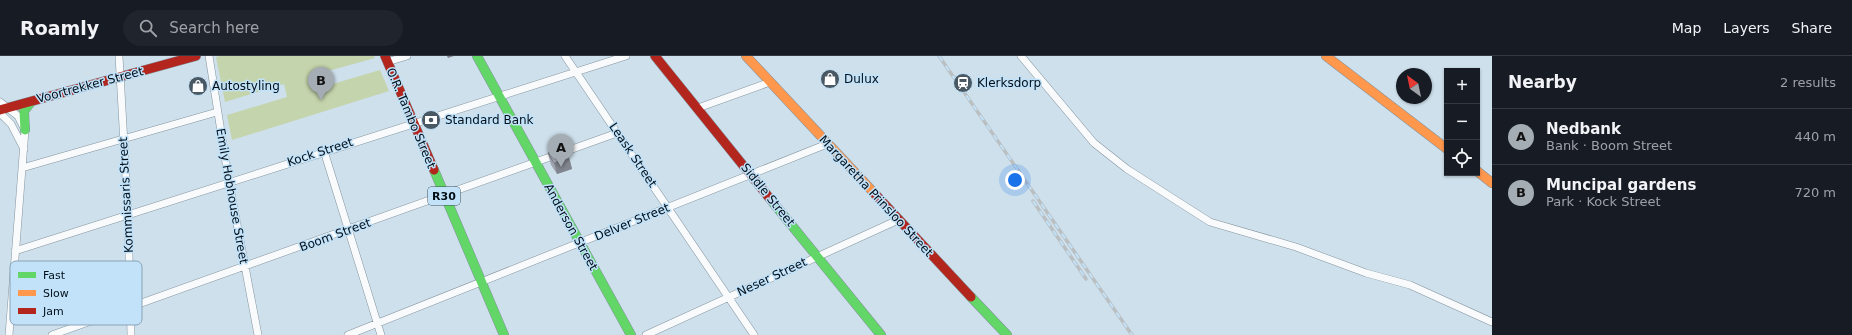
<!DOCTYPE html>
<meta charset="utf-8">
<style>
body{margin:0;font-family:"DejaVu Sans",sans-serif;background:#20242c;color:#f1f3f6}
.controls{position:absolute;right:12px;top:12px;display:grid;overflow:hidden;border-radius:0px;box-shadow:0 1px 3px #0004}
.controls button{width:36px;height:36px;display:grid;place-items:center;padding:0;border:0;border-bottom:1px solid #363941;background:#171b24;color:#f1f3f6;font:20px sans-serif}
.compass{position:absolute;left:1396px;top:12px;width:36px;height:36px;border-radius:50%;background:#171b24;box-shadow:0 1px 3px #0004;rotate:327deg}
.you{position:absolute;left:1015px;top:124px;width:14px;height:14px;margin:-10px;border:3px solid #fff;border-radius:50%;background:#1a73e8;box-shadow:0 0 0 6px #1a73e833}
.badge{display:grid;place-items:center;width:26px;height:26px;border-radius:50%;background:#a5adb4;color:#111;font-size:13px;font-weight:700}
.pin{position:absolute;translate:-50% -33px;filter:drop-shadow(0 1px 2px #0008)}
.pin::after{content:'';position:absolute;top:21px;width:14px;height:12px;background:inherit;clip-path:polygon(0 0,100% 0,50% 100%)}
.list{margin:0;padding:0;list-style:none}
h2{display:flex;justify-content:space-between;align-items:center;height:52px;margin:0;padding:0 16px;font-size:17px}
h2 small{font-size:13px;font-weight:400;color:#9ea1a6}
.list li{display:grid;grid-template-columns:26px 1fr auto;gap:12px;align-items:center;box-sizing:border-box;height:56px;padding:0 16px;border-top:1px solid #363941}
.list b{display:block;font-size:15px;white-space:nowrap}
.list p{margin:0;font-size:13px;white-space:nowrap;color:#9ea1a6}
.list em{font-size:13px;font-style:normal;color:#9ea1a6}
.icon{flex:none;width:22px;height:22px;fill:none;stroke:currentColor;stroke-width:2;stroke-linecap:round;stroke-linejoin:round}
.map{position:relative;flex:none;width:1492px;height:279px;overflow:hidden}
header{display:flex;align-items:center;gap:24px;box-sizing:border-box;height:56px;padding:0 20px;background:#171b24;border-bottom:1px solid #363941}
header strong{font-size:19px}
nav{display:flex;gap:22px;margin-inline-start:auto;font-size:14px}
.search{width:280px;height:36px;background:#20242c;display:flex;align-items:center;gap:10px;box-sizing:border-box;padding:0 14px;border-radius:22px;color:#9ea1a6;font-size:15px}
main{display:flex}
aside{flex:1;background:#171b24}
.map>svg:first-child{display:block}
.green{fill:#c4d4ac}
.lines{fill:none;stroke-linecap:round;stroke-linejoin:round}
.street-casing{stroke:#84949e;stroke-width:8}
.fast-casing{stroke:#84949e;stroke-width:10}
.slow-casing{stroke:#84949e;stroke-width:10}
.jam-casing{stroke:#84949e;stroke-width:10}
.street{stroke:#f8fafc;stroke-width:7}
.fast{stroke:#63d668;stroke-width:9}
.slow{stroke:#ff974d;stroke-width:9}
.jam{stroke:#b3261e;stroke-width:9}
.rail-casing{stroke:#babfc2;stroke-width:3.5}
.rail{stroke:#c1e2f9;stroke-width:2;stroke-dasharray:6;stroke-linecap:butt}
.wall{fill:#a0a5b0}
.shaded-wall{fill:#828690}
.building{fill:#bac0cd;stroke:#828690}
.labels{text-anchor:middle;stroke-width:3;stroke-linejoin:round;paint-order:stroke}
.shield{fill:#c1e2f9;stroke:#3b4e5c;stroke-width:1}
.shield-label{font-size:11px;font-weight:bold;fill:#020f19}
.poi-label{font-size:12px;fill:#020f19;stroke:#c1e2f9;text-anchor:start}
.street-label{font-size:12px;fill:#020f19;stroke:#c1e2f9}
.key{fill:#c1e2f9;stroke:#88a3b6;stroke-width:1}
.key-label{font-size:11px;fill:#020f19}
</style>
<header>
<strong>Roamly</strong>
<div class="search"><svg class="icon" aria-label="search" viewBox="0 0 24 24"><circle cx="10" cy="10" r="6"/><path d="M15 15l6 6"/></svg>Search here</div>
<nav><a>Map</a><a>Layers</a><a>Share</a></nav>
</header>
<main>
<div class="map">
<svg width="1492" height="279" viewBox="0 0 1492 279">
<rect width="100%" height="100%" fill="#cee0ec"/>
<!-- green -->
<path class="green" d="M220 0H374L375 2 321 17 326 30 380 14 389 35 232 84 227 59 287 41 284 28 225 46 216 1Z"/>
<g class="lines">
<!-- street casing -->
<g class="street-casing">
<path id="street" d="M119 0 128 158 131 279
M209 0 229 126 258 279
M565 0 754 279
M1021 0 1094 87 1127 113 1210 166 1296 191 1366 217 1410 229 1492 266
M387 6 407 0
M0 46 18 60 25 74 9 279
M698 52 770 26
M0 57 11 68 24 93
M324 95 381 279
M22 112 217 56
M15 195 626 0
M52 279 617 77
M348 279 827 88
M646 279 898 164"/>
</g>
<!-- fast casing -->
<g class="fast-casing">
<path id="fast" d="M477 0 631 279
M25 74 24 55 31 46
M434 114 504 279
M771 144 881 279
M971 241 1007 279"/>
</g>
<!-- slow casing -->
<g class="slow-casing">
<path id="slow" d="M746 0 875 138
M1326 0 1447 93
M1477 115 1492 127"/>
</g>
<!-- jam casing -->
<g class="jam-casing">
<path id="jam" d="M385 0 434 114
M655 0 771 144
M0 54 196 0
M875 138 971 241"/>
</g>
<!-- street -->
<use href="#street" class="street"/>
<!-- fast -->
<use href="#fast" class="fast"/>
<!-- slow -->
<use href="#slow" class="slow"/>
<!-- jam -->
<use href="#jam" class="jam"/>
<!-- rail casing -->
<g class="rail-casing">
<path id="rail" d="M939 0 1132 279
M1033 145 1086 223"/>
</g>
<!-- rail -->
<use href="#rail" class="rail"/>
</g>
<!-- wall -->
<path class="wall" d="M548 97 569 101 572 113 557 118 551 109Z"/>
<!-- shaded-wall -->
<path class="shaded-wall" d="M447 0H454L448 2Z
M569 101 572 113 557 118 554 107Z"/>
<!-- building -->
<path class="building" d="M563 92 569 101 554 107 548 97Z"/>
<!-- icons -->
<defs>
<g id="shop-disc" transform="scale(1)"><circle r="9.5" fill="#495863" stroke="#c1e2f9"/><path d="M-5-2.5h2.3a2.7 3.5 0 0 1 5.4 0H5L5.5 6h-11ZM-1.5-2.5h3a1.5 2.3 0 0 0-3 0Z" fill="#fff"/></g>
<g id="station-disc" transform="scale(1)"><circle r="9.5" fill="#495863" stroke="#c1e2f9"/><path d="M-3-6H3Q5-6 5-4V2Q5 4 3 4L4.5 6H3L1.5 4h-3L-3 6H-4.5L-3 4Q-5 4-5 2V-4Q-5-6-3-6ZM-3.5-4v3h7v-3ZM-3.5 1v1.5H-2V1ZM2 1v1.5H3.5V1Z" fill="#fff"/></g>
<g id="bank-disc" transform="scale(1)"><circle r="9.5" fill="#495863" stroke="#c1e2f9"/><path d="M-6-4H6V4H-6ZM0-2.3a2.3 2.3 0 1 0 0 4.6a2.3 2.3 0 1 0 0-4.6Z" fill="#fff"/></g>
</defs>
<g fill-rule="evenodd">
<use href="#shop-disc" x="830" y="23"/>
<use href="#station-disc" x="963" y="27"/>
<use href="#shop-disc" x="198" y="30"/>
<use href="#bank-disc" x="431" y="64"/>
</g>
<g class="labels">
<!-- shield labels -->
<rect class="shield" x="428" y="131" width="32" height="18" rx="3"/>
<g class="shield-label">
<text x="444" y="144">R30</text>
</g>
<!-- poi labels -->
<g class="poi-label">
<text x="844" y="27">Dulux</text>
<text x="977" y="31">Klerksdorp</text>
<text x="212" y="34">Autostyling</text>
<text x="445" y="68">Standard Bank</text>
</g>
<!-- street labels -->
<g class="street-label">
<text transform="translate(90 29) rotate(-15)" y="4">Voortrekker Street</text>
<text transform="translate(411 62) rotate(67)" y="4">O.R. Tambo Street</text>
<text transform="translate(320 96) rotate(-18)" y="4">Kock Street</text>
<text transform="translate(633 99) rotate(56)" y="4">Leask Street</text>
<text transform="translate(126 139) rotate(-93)" y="4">Kommissaris Street</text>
<text transform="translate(768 139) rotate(51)" y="4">Siddle Street</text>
<text transform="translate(232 140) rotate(80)" y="4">Emily Hobhouse Street</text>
<text transform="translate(876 140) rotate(47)" y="4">Margaretha Prinsloo Street</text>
<text transform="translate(632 166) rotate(-22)" y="4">Delver Street</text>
<text transform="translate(571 171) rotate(61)" y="4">Anderson Street</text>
<text transform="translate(335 179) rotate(-20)" y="4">Boom Street</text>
<text transform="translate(772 221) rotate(-25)" y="4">Neser Street</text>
</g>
</g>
<!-- legend -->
<rect x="10" y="205" width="132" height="64" rx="6" class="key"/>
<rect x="18" y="216" width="18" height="6" fill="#63d668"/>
<rect x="18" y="234" width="18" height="6" fill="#ff974d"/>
<rect x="18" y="252" width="18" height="6" fill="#b3261e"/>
<g class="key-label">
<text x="43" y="223">Fast</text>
<text x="43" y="241">Slow</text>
<text x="43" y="259">Jam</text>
</g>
</svg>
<div class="controls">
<button>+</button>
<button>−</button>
<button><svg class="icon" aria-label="locate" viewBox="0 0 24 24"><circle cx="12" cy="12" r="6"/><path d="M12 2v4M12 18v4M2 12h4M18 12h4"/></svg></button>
</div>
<svg class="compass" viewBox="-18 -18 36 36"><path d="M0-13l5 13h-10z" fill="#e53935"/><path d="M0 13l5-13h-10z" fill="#9ea1a6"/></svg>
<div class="you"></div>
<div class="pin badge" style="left:561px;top:111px">A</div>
<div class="pin badge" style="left:321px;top:44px">B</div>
</div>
<aside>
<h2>Nearby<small>2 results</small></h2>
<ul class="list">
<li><span class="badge">A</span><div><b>Nedbank</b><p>Bank · Boom Street</p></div><em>440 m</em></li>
<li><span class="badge">B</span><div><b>Muncipal gardens</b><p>Park · Kock Street</p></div><em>720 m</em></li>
</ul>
</aside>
</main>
